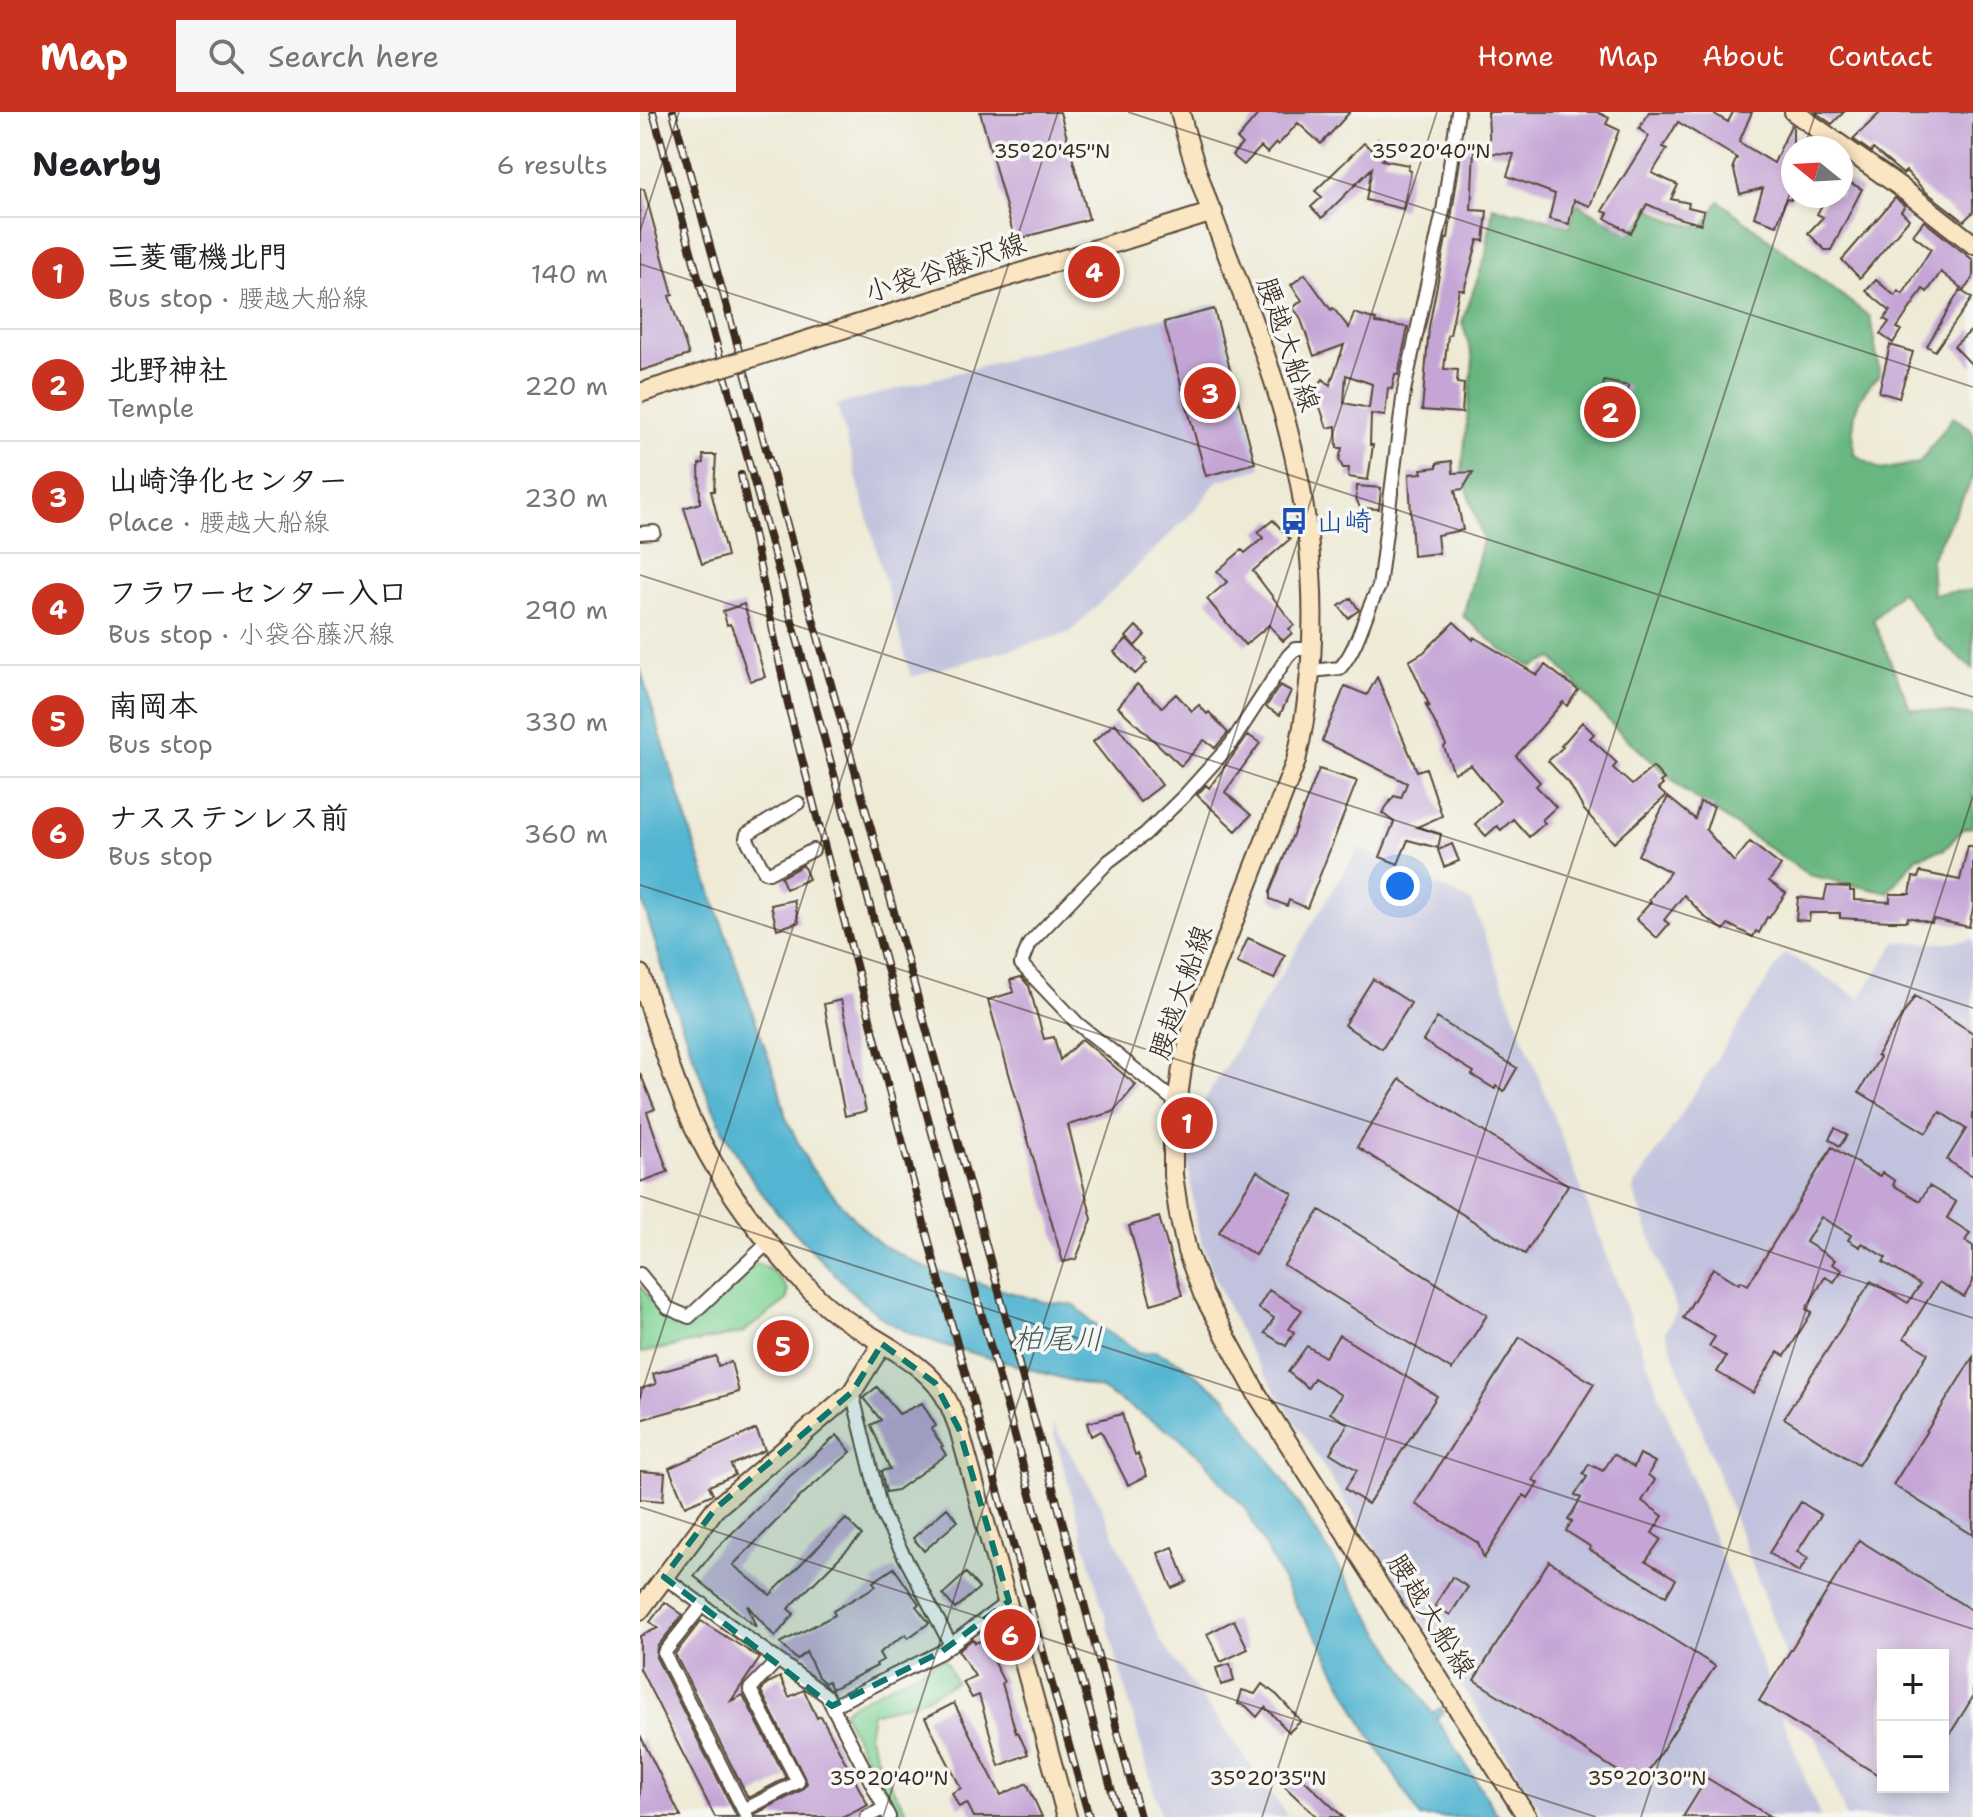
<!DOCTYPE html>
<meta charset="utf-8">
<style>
body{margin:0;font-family:"Shantell Sans","Klee One",sans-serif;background:#f6f6f6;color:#202124}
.controls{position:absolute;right:24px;bottom:24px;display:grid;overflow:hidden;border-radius:0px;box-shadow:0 4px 12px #0003}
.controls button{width:72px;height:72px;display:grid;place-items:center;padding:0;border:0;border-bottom:2px solid #e0e0e0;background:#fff;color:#202124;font:40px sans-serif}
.compass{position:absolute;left:1141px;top:24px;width:72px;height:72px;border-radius:50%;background:#fff;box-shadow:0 4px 12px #0003;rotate:288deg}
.you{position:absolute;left:760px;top:774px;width:28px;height:28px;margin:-20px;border:6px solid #fff;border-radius:50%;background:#1a73e8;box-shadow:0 0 0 12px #1a73e833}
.badge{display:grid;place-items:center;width:52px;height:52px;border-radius:50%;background:#c8321e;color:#fff;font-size:26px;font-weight:700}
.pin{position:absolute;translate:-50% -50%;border:4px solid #fff;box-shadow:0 2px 8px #0006}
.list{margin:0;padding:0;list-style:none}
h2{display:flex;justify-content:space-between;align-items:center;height:104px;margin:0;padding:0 32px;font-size:34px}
h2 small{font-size:26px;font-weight:400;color:#757577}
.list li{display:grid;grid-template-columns:52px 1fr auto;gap:24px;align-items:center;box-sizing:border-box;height:112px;padding:0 32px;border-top:2px solid #e0e0e0}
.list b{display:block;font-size:30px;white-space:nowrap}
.list p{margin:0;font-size:26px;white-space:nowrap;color:#757577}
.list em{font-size:26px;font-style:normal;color:#757577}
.icon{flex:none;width:44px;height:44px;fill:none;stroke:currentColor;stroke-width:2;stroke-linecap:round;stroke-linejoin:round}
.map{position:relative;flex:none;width:1333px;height:1705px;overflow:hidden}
header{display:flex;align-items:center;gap:48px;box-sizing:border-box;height:112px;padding:0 40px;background:#c8321e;color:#fff}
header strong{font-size:38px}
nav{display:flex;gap:44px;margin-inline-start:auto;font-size:28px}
.search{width:560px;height:72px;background:#f6f6f6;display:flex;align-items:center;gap:20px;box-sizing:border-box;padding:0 28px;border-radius:0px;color:#757577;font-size:30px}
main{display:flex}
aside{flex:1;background:#fff}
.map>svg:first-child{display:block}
.industrial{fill:#c1c2dd;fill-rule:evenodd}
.green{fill:#80d497;stroke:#5e7f5a;stroke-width:2}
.forest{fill:#68b680;stroke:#52704f;stroke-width:2}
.water{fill:#52b5d1;stroke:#467078;stroke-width:2}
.building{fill:#c4a5d6;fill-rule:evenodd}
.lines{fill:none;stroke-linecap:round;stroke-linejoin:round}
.street-casing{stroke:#564739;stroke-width:16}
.secondary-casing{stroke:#564739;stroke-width:22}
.street{stroke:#fff;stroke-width:12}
.secondary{stroke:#fbe6c4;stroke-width:18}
.rail-casing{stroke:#3b2a1e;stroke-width:8}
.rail{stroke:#f6f6f2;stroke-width:5;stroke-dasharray:15;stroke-linecap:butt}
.secondary-bridge-casing{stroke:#564739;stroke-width:22;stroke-linecap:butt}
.secondary-bridge{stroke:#fbe6c4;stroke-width:18}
.marked{fill:#0f766e;fill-opacity:0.2;stroke:#0f766e;stroke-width:6;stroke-dasharray:16 10;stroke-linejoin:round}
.ticks{fill:none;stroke:#3b2a1e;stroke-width:2;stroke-opacity:0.45}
.labels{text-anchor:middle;stroke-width:7;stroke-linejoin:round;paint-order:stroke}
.street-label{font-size:28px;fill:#3b2a1e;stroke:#f6f6f2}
.transit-label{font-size:28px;fill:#164399;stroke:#f6f6f2;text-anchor:start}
.water-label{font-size:30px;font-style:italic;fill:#435b5d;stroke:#f6f6f2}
.ticks-label{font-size:20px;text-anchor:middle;fill:#3b2a1e;stroke:#f6f6f2;stroke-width:7;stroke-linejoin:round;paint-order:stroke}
</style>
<header>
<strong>Map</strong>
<div class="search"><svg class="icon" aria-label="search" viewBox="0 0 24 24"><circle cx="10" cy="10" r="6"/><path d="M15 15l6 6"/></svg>Search here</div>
<nav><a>Home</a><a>Map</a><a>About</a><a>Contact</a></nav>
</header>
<main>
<aside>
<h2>Nearby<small>6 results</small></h2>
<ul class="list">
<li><span class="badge">1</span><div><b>三菱電機北門</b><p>Bus stop · 腰越大船線</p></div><em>140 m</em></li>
<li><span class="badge">2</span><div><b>北野神社</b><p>Temple</p></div><em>220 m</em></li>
<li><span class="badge">3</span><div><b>山崎浄化センター</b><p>Place · 腰越大船線</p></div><em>230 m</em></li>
<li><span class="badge">4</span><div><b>フラワーセンター入口</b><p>Bus stop · 小袋谷藤沢線</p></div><em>290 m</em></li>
<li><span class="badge">5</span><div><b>南岡本</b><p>Bus stop</p></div><em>330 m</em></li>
<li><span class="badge">6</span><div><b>ナスステンレス前</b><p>Bus stop</p></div><em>360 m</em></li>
</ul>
</aside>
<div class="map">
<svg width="1333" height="1705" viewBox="0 0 1333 1705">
<rect width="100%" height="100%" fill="#f6f6f2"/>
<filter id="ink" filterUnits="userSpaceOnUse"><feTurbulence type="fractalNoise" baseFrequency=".0125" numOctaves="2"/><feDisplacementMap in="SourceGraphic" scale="16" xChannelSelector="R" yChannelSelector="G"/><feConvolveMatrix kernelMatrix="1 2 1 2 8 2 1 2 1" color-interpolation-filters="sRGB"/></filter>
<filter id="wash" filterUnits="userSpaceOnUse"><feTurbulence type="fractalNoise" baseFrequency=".006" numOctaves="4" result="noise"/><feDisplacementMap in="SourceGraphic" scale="32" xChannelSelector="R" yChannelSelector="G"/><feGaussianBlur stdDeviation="1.8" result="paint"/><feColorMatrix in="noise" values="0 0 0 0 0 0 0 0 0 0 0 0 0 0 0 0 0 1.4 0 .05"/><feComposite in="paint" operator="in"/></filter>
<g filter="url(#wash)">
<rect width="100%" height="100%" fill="#eeead5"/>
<!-- industrial -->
<path class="industrial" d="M577 191 621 356 577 369 556 397 429 521 271 565 197 293Z
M719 735 832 790 1180 1705H905L606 1232 579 1176 557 1116 547 1042 555 1004Z
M1333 827V1705H1206L1025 1219 1037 1199 993 1077 1145 841 1220 886 1256 830 1300 831ZM1243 1543H1303V1675H1243Z
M411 1310 459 1389 521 1529 648 1705H521Z"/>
<!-- green -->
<path class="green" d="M114 1151C131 1154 138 1165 148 1178L147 1188 102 1221 0 1241V1174L34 1215 49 1216Z
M304 1546 316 1570 276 1590 232 1601 228 1623 243 1660 270 1705H257L248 1692 203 1600 211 1593Z"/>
<!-- forest -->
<path class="forest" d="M1079 89 1230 205 1240 263C1211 288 1213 306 1214 342L1241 358 1279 351 1313 305 1329 315 1333 322V366L1291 447 1293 482 1333 478V557L1297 526 1261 479 1233 508 1270 596 1333 604V715L1324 716 1305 737 1277 745 1248 781 1169 763 1045 679 975 616 913 546 892 555 862 538 823 504 843 429 822 360 833 247 822 210 846 143 853 94 871 100H884L930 115 937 91 990 123 1007 104 1008 95 1035 110 1063 115Z"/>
<!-- water -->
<path class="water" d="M0 557 56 737 138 973 146 1006 170 1055 213 1106 240 1132 286 1156 404 1190 435 1193 450 1209 489 1233 497 1241 504 1242 515 1239 541 1251 587 1287 641 1365 792 1601 801 1596 804 1600 796 1606 859 1705H780L725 1615 678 1526 659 1499 604 1394 581 1371 566 1349 537 1324 461 1277 307 1234 269 1221 245 1208 218 1186 145 1110 115 1072 83 1019 67 982 31 883 0 781Z"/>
<g id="blocks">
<!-- building -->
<path class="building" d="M340 0H420L449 107 375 128Z
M620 0H710L681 32 658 11 638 33 636 31 627 41 621 35 604 53 592 43 602 32 597 27Z
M848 0H957L969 6 966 12 979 18 950 94 934 88 929 112 909 107 915 82 867 64 874 42 850 41Z
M1009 0H1071L1088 10 1093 0H1112L1099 30 1134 51 1151 13 1153 14V78L1151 88 1146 87 1137 113 1114 105 1123 76 1100 82 1093 54 1097 46 1038 10 1023 35 1027 37 1012 61 1038 73 1031 87 1049 91 1048 95 1064 99 1061 112 1038 106 1007 92 991 121 965 106 968 101 962 99 1009 24 999 17Z
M1175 0H1204L1192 12Z
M1241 0H1333V100L1324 109 1285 79 1266 59 1263 62 1233 37 1231 40 1213 27Z
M738 27 751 39 742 48 769 53 768 58 771 59 763 97 726 88 732 56 682 106 671 95 682 85 675 79 724 31 731 37Z
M822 35 834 37 831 98 847 99 844 129 838 128 824 178 819 177 810 223H808L804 257 818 258 817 271 824 272 822 301 782 298 789 215 806 126H808Z
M1201 66 1222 77 1191 138H1185L1168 121 1183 105 1177 102 1187 84H1201Z
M0 77H4L33 183 29 184 49 243 0 259Z
M1255 86 1265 94 1261 99 1269 107 1220 166 1202 148Z
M1284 109 1333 148V166L1324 178 1301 160 1287 180 1283 177 1257 216 1261 218 1253 231 1240 222 1249 210 1244 207 1250 199 1226 179 1236 168 1255 184 1258 179 1263 182 1291 137 1273 123Z
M665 162 691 198 693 196 709 216 714 201 736 208 735 211 768 215 758 263 755 262 752 277 748 276 745 304 731 302 730 333H733L728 368 708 365 709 356H703L699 348 702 336H697L696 314 687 316 679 292 680 282 675 278 683 267 690 273 704 233 674 244 660 205 653 196 662 188 651 173ZM706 263 732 272 729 296 704 291Z
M1320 178 1332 186 1295 239 1287 234Z
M574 197 615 351 566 364 524 210Z
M1333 217V254L1314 234Z
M1250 233 1273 240 1259 286 1239 280Z
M964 269 989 274 978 318 958 314Z
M63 343H76L74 379H71L87 444 62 452 44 396 60 391 59 352 64 351Z
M812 349 813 361 833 360 823 377 815 378 823 418 797 423 799 441 773 444 769 362 782 361 781 357 797 355V351Z
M717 374 741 376 739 397 720 396 716 386Z
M633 408 650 427 613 459 654 513 649 517 652 521 643 529 629 513 605 533 567 487 587 470 577 459 602 438 605 441 623 426 618 420Z
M711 486 719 498 708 506 699 494Z
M104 492 125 565 110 569 93 518 90 512 87 513 83 499Z
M814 510 833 528 834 525 897 563 905 553 938 578 927 594 923 590 876 644 900 670 896 674 916 695 902 708 905 711 889 725 873 707 861 718 857 714 846 724 835 712 860 689 831 653 814 661 804 635 806 633 785 591 790 595 769 549 784 540Z
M496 514 505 523 495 534 486 525Z
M487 527 506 547 504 548 507 551 495 562 474 540Z
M737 565 777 659 786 656 802 704 777 715 801 722 798 736 768 728 758 752 740 745 754 710 742 701 754 684 761 686 767 671 682 629 705 574 727 583Z
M497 572 522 595 536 582 552 599 559 593 567 602 569 600 588 621 575 636 564 628 541 654 478 595Z
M640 573 651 579 640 603 626 595Z
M942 610 954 622 950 626 977 651 973 656 992 673 1013 655 1024 667 1020 670 1023 673 1018 677 1026 684 974 731 944 698 929 671 908 649 923 635 921 634Z
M475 611 522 673 500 690 453 630Z
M608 623 620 631 585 680 611 703 596 719 557 683 566 673 569 676Z
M679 657 717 669 667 796 649 788 647 794 630 787V780Z
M1028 685 1055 707 1060 690 1074 694 1066 718 1094 750 1110 730 1141 754 1129 769 1146 781 1129 806 1127 805 1119 821 1116 819 1113 825 1088 812 1084 818 1066 806 1044 783 1024 808 1029 812 1017 826 996 807 1011 790 1009 788 1030 760 998 743Z
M812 732 819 749 804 755 798 738Z
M1328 734H1333V796L1329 815 1293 807 1292 811 1268 805 1267 809H1250L1200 806V801H1170L1169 809 1156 808 1158 785 1184 788 1187 774 1210 775V779H1214V788L1250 790V782H1270L1273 765 1278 766 1280 760 1320 768Z
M163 753 169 767 146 777 141 765Z
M154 788 159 810 137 817 131 793Z
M608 826 645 843 634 867 597 851Z
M381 865 389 874 404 927 414 925 420 948 442 927 496 973 473 1000 428 1013 452 1107 436 1147 423 1150 348 888 374 880 370 868Z
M733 867 771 891 742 937 704 913Z
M1275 884 1333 921V1064L1307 1048 1326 1017 1300 1000 1286 1021 1219 980 1240 945 1237 943Z
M201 888 226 999 205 1004 184 892Z
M797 906 877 956 864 979 856 974 855 977 832 963 834 960 783 929Z
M0 961 15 997 7 1000 28 1060 0 1070Z
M760 967 928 1073 885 1142 717 1035Z
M1195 1016 1207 1023 1200 1034 1189 1027Z
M1192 1035 1233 1061 1240 1064 1242 1060 1255 1069 1253 1073 1280 1089 1289 1074 1316 1090 1307 1106 1330 1121 1325 1129 1333 1134V1170L1324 1185 1299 1170 1264 1226 1288 1241 1218 1353 1144 1306 1231 1169 1268 1191 1280 1173 1243 1150 1246 1146 1222 1131 1220 1135 1208 1128 1211 1123 1181 1105 1166 1130 1195 1148 1192 1152 1202 1158 1194 1170 1185 1165 1166 1197 1172 1200 1145 1244 1138 1240 1113 1281 1077 1260 1086 1245 1069 1234 1075 1225 1043 1206 1073 1156 1099 1172 1101 1169 1108 1173Z
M617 1059 653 1082 615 1143 579 1120Z
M680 1098 847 1203 812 1258 644 1153Z
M519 1105 542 1183 511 1192 489 1114Z
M629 1178 662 1198 649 1217 654 1220 646 1234 625 1221 634 1206 618 1196Z
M699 1223 797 1284 728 1392 705 1377 717 1358 690 1341 708 1312 690 1301 701 1283 674 1266 668 1276 648 1260 667 1234 685 1245Z
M880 1225 954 1272 893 1368 898 1371 888 1386 884 1383 844 1446 838 1431 775 1392Z
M76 1244 78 1254 91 1250 99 1280 0 1308V1277L16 1272 13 1262Z
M1333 1245V1423L1253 1373Z
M237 1275 259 1302 282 1291 296 1314 291 1317 303 1334 301 1335 306 1343 257 1378 246 1380 241 1359 250 1357 231 1313 241 1308 223 1286Z
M482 1302 495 1343 498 1342 507 1364 488 1373 461 1319 451 1324 447 1311Z
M116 1317 125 1338 91 1353 95 1363 69 1374 73 1382 45 1394 29 1356Z
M197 1323 211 1340 163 1382 93 1453 130 1483 206 1407 222 1423 148 1497 154 1502 135 1525 107 1493 116 1515 54 1464 75 1438 149 1365Z
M974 1342 994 1355 1000 1342 1015 1350 1008 1363 1015 1368 1002 1389 1023 1404 1012 1421 1021 1427 1006 1449 1036 1467 1026 1484 949 1437 951 1435 926 1419 932 1410 928 1408 941 1386 935 1383 947 1365 943 1362 949 1352 963 1359Z
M0 1359 25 1361 23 1389 0 1387Z
M1161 1390 1181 1403 1157 1440 1168 1446 1159 1460 1129 1441Z
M307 1396 318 1409 284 1439 273 1426Z
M1219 1428 1333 1499V1585L1303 1633V1543H1243V1666L1119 1589Z
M533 1435 546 1470 532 1476 518 1441Z
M909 1449 1075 1554 1000 1673 834 1568Z
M254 1456 279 1492 276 1494 289 1511 268 1526 266 1522 239 1541 243 1548 236 1552 237 1554 192 1577 188 1569 185 1571 178 1565 166 1540 157 1548 140 1531 195 1503 193 1499 236 1474 233 1470Z
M326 1461 339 1476 315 1497 303 1482Z
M812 1465 828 1475 810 1503 795 1494Z
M25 1490 43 1503 17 1535 16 1545 97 1705H75L0 1557V1524L18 1516 10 1510Z
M594 1508 608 1537 581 1550 567 1522Z
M61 1509 120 1546 91 1589 103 1583 146 1666 108 1686 35 1542Z
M350 1525 361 1547 354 1551 364 1570 362 1571 376 1621 378 1620 388 1642 359 1654 339 1583 332 1586 323 1570 335 1564 318 1538 333 1527 335 1531Z
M590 1552 594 1569 581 1573 576 1556Z
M140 1565 149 1585 164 1578 177 1606 181 1604 228 1693 204 1705H116L115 1702 162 1678 167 1671 121 1579 128 1571Z
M622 1572 637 1583 661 1609 649 1620 625 1595 617 1605 606 1594 598 1592 602 1578 615 1582Z
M314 1591 361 1683 387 1671 402 1705H334L327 1691 319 1695 312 1681 321 1676 285 1606Z
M0 1623 41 1705H0Z
M656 1660 703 1705H677L643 1673Z
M1067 1666 1131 1705H1043Z"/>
</g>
</g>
<g filter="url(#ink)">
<use href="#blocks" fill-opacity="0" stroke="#564739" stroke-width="2"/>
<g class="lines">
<!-- street casing -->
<g class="street-casing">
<path id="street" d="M0 421 14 420
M671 559 700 556C720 533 724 501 739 475L764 279 803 99 818 0
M158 691 107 722 106 726 125 760 129 761 173 738
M536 990 438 912 381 852 389 832 437 782 469 749 505 722 545 683 591 632 648 544 655 537H672
M0 1162 28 1196 49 1205 129 1130
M212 1280 242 1402 311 1533
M24 1465 187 1584 249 1705
M63 1492 24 1541 107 1705
M192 1594 301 1540 369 1489
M104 1698 158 1670 110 1577 138 1548
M227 1705 243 1697"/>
</g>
<!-- secondary casing -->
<g class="secondary-casing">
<path id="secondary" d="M540 0C563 94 607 183 636 276 674 397 685 525 656 649L555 908 542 956 533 1022V1063L539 1103 547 1139 563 1182 617 1282 887 1705
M1154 0 1259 74 1333 132
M358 168 573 100
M0 862C17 917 34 975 60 1027 89 1084 131 1137 175 1183 211 1220 266 1236 297 1273 308 1286 313 1301 319 1317L427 1705
M0 1498 75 1397 212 1280 242 1232"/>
</g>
<!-- street -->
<use href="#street" class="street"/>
<!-- secondary -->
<use href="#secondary" class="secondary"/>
<!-- rail casing -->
<g class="rail-casing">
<path id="rail" d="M13 0 479 1705
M33 0 425 1419 500 1705
M101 363 149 597 184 732 294 1149 449 1705"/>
</g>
<!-- rail -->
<use href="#rail" class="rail"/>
<!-- secondary-bridge casing -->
<g class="secondary-bridge-casing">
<path id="secondary-bridge" d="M0 281 358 168"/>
</g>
<!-- secondary-bridge -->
<use href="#secondary-bridge" class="secondary-bridge"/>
</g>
</g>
<!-- marked area -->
<path class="marked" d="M242 1232 295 1271 319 1317 369 1489 301 1540 192 1594 24 1465 75 1397 212 1280Z"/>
<!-- ticks -->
<path class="ticks" d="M488 0 1333 275M1164 36 1176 0M0 119 39 0M0 152 1333 585M0 463 1333 896M0 773 1333 1206M0 1084 1333 1517M0 1286 418 0M0 1395 956 1705M243 1705 797 0M622 1705 1153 71M1001 1705 1333 684"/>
<!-- icons -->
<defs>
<g id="bus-bare" transform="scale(2.16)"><path d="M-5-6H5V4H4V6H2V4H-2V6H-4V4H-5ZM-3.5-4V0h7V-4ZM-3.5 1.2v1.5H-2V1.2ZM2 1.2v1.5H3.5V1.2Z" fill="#1a4fb4" stroke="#f6f6f2" stroke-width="2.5" paint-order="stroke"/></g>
</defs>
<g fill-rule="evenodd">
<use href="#bus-bare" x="654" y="409"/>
</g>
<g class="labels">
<!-- street labels -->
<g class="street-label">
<text transform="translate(305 155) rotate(-18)" y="10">小袋谷藤沢線</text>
<text transform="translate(649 232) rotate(71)" y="10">腰越大船線</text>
<text transform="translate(540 880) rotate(-71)" y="10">腰越大船線</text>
<text transform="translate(792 1503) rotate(58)" y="10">腰越大船線</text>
</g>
<!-- transit labels -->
<g class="transit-label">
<text x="676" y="419">山崎</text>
</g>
<!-- water labels -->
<g class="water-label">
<text x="418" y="1237">柏尾川</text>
</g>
</g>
<g class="ticks-label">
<text x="412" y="46">35°20'45"N</text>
<text x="791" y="46">35°20'40"N</text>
<text x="1007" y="1673">35°20'30"N</text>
<text x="249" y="1673">35°20'40"N</text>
<text x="628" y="1673">35°20'35"N</text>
</g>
</svg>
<div class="controls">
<button>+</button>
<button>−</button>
</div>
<svg class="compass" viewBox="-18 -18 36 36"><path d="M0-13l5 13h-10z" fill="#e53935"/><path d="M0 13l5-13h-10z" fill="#757577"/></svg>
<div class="you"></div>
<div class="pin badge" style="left:547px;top:1011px">1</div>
<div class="pin badge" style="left:970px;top:300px">2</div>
<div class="pin badge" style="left:570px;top:281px">3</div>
<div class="pin badge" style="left:454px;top:160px">4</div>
<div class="pin badge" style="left:143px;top:1234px">5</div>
<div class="pin badge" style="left:370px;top:1523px">6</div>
</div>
</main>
